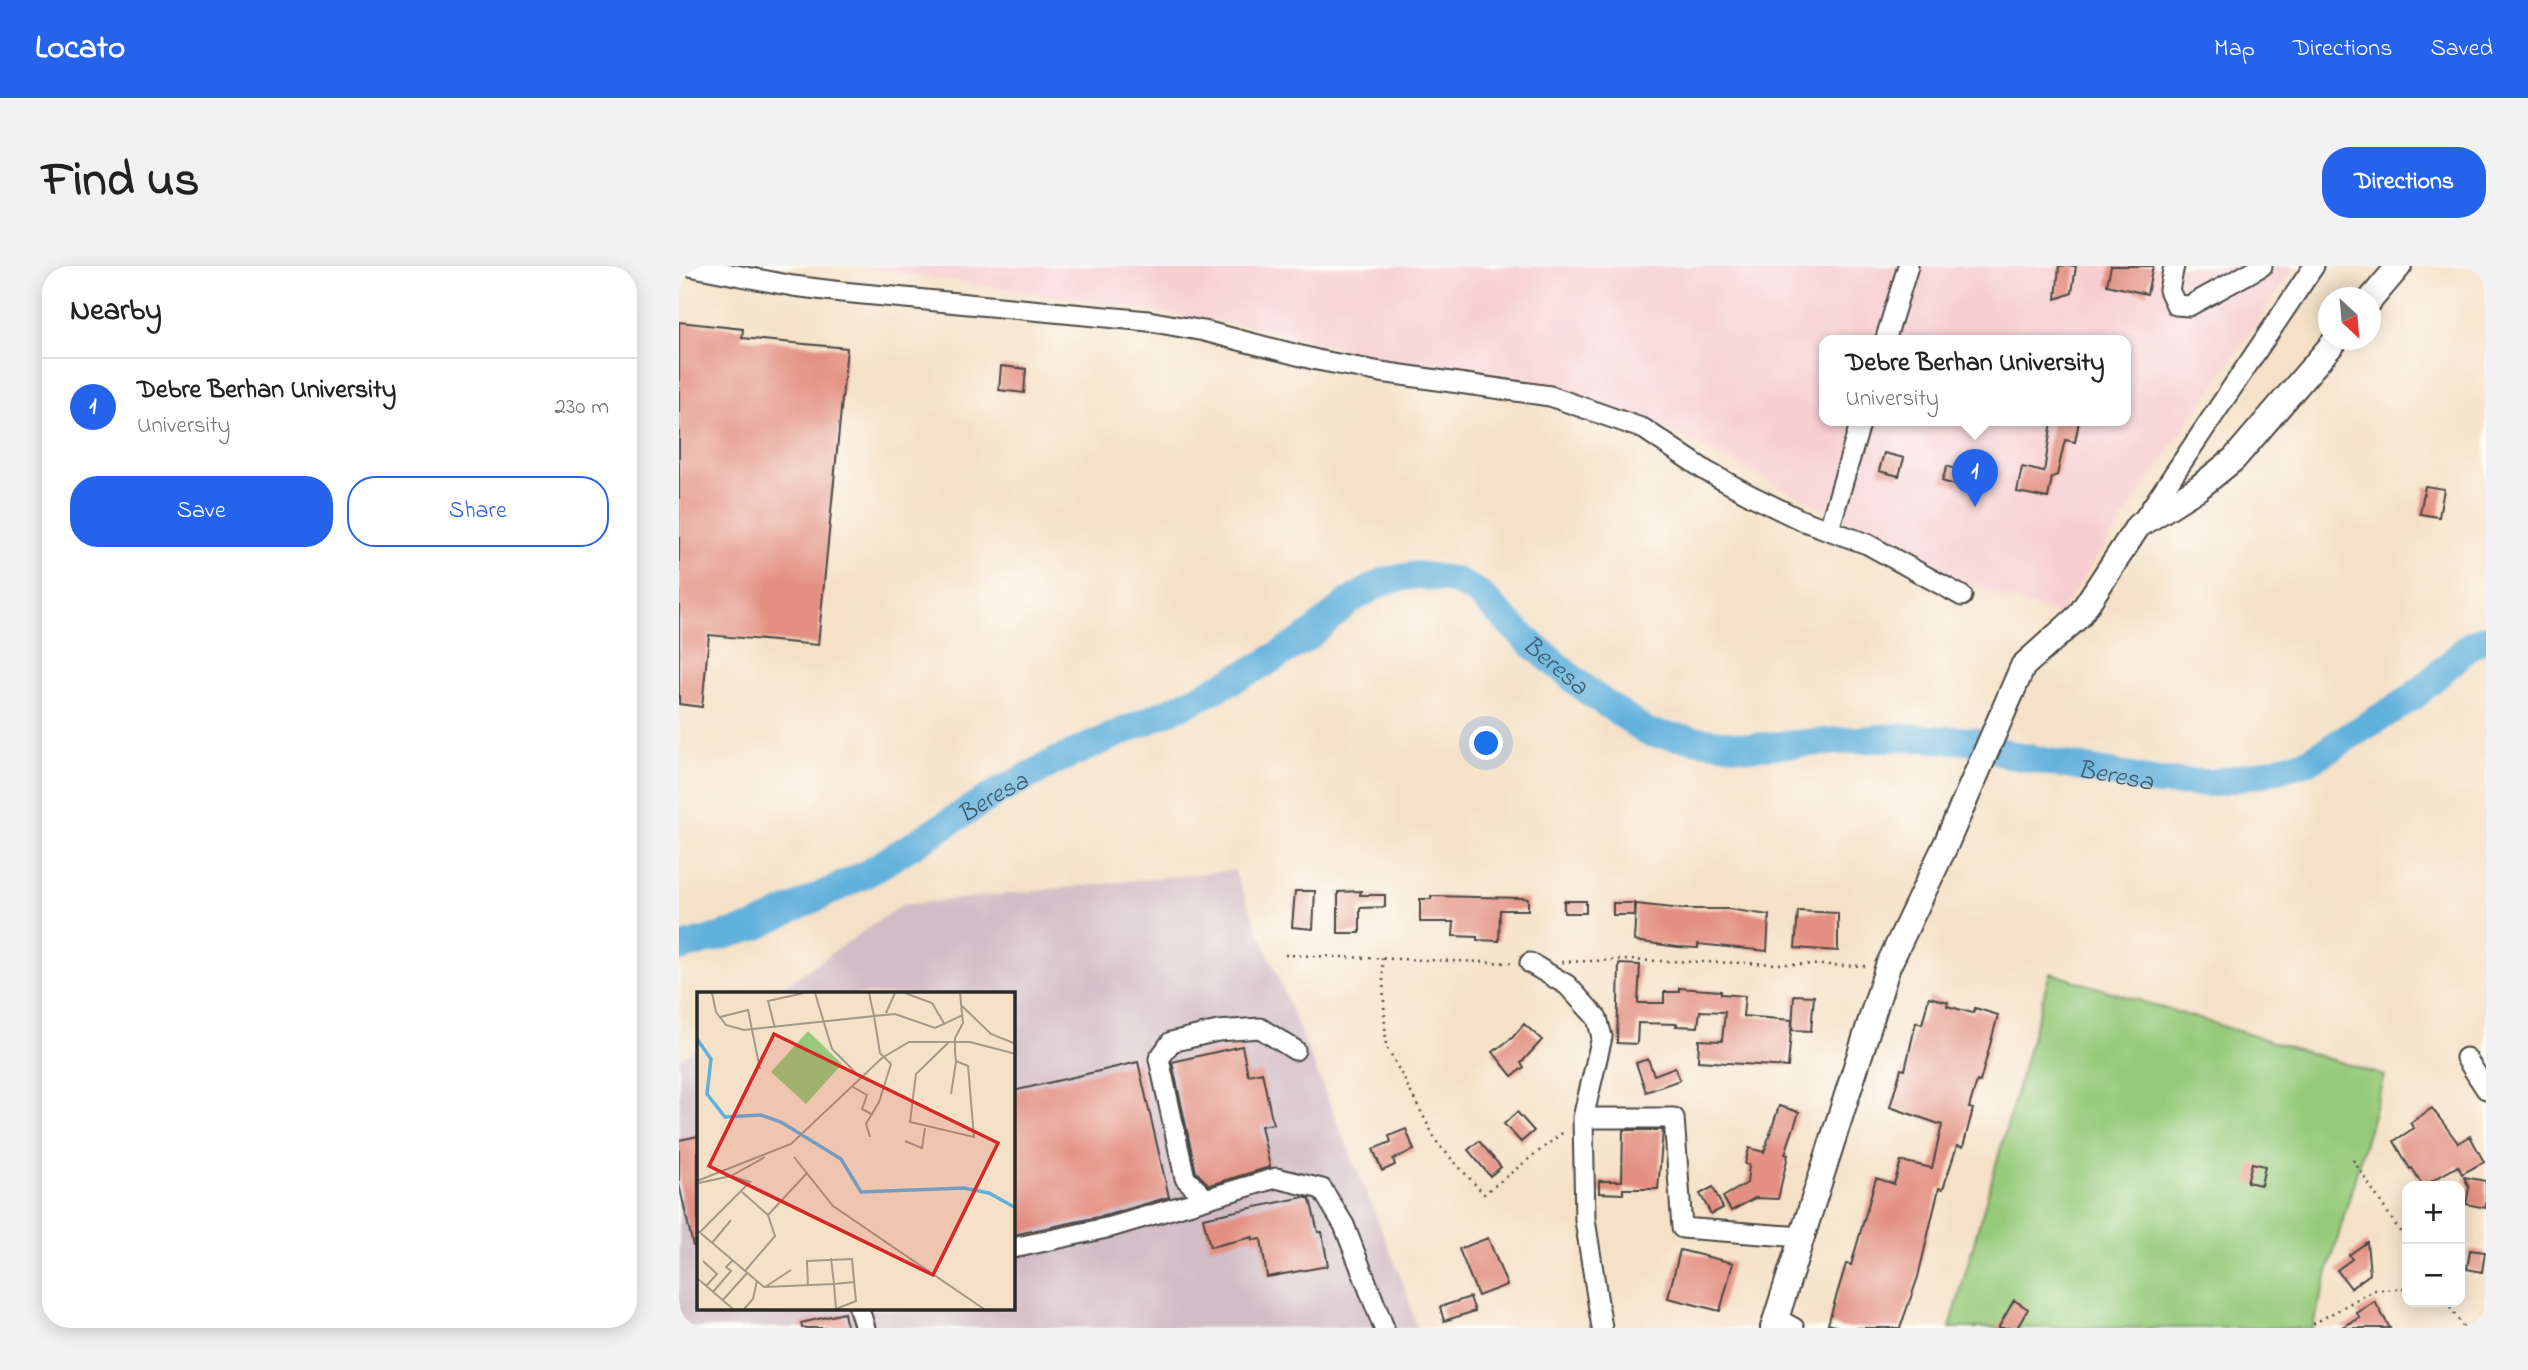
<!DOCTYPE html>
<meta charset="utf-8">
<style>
body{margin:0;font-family:"Indie Flower",sans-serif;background:#f2f2f2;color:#222}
.controls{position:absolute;right:21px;bottom:21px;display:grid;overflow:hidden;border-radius:14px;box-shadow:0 4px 18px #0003}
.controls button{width:63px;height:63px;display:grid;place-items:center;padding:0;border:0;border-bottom:2px solid #e0e0e0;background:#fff;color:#222;font:35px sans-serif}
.compass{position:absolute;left:1639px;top:21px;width:63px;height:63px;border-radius:50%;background:#fff;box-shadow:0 4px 18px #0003;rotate:154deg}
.you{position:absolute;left:808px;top:478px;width:24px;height:24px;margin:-18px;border:5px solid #fff;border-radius:50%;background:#1a73e8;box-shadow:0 0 0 10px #1a73e833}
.badge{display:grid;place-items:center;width:46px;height:46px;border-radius:50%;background:#2563eb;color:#fff;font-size:23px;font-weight:700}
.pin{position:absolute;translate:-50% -58px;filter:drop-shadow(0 2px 4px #0008)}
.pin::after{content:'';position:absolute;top:37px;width:24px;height:21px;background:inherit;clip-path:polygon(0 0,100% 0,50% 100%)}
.popup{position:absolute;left:1140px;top:69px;width:312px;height:91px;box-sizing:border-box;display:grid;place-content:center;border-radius:14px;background:#fff;filter:drop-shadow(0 2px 5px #0005);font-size:23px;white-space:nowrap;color:#767676}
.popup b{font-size:26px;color:#222}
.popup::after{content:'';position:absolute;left:50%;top:100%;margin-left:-14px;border:14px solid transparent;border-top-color:#fff}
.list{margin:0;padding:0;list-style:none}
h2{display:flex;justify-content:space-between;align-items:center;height:91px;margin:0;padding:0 28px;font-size:30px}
h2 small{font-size:23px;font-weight:400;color:#767676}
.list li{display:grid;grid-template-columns:46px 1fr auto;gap:21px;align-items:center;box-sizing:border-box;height:98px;padding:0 28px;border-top:2px solid #e0e0e0}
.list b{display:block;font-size:26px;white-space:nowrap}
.list p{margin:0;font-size:23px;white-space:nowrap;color:#767676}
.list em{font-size:23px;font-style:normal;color:#767676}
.actions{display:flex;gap:14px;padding:21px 28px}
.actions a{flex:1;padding:16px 0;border:2px solid #2563eb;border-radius:28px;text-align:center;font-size:24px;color:#2563eb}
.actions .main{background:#2563eb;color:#fff}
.map{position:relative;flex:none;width:1807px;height:1062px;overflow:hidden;border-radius:28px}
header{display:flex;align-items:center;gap:42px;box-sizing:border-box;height:98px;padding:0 35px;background:#2563eb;color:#fff}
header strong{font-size:33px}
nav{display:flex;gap:38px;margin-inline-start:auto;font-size:24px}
.intro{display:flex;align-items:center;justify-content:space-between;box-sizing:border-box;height:168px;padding:0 42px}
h1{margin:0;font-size:49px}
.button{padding:18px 32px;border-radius:28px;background:#2563eb;color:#fff;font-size:24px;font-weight:700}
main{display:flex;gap:42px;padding:0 42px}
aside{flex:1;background:#fff;border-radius:28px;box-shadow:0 4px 18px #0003}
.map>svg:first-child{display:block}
.built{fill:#f7cfd1;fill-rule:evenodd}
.industrial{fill:#d2bdc6}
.green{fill:#96ca7a;stroke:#607a52;stroke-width:2}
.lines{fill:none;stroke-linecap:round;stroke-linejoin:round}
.river{stroke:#62b1dc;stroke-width:28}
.building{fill:#e39082}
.minor-casing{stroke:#494642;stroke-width:23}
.major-casing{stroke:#494642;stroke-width:28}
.path{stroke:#494642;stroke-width:2.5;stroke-dasharray:2 5;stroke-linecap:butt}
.minor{stroke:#fff;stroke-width:19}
.major{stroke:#fff;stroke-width:24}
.labels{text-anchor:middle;stroke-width:6;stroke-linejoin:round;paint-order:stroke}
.water-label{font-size:26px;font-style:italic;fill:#3e5a69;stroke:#fdfcf7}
.inset-river{fill:none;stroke:#62b1dc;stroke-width:3.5}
.inset-road{fill:none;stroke:#a49889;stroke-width:2}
.view{fill:#d62828;fill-opacity:0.15;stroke:#d62828;stroke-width:3.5}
.inset-edge{fill:none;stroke:#2b2b2b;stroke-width:3.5}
</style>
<header>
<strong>Locato</strong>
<nav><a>Map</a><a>Directions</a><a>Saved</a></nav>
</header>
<div class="intro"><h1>Find us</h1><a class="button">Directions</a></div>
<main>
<aside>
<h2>Nearby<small></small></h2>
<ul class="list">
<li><span class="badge">1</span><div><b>Debre Berhan University</b><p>University</p></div><em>230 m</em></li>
</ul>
<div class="actions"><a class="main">Save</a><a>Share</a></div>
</aside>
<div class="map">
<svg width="1807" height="1062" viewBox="0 0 1807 1062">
<rect width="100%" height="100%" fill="#fdfcf7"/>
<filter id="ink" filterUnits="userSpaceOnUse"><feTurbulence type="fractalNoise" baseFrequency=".0143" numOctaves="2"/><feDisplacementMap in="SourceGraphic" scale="14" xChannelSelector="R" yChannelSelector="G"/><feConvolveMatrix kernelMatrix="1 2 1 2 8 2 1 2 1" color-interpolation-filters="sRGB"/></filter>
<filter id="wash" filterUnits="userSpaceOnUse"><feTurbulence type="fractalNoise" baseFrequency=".00686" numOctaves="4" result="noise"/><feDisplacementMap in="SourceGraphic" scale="28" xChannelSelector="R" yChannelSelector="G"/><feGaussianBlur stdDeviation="1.57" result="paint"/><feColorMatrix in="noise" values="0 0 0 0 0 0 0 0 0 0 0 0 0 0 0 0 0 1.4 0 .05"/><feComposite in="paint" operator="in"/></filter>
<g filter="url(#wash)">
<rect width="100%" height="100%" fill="#f5e1c7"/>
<!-- built -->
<path class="built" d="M177 0H1616L1379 349 1297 321 982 160 570 60ZM1146 75H1446V155H1146Z"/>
<!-- industrial -->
<path class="industrial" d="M555 604 725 1019 738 1062H0V793L19 780V1043H334V728H94L222 639Z"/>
<!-- green -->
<path class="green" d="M1371 707 1705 810 1633 1062H1271Z"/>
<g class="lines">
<!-- river -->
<path class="river" id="s1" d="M0 682 76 661 187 608 314 529 377 495 513 435 585 398 630 370 669 336 705 315 738 309 775 314 799 327 848 374 911 427 970 467 1070 481 1221 471 1294 475 1332 489 1479 516 1533 517 1581 508 1630 495 1734 431 1792 379 1807 372"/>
</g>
<g id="blocks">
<!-- building -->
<path class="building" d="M1380 0H1397L1393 27 1377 33Z
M1432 0H1474L1468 28 1428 19Z
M0 56 64 63 63 72 168 82 139 379 30 369 23 441 0 438Z
M322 100 347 103 345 127 320 124Z
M1373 155H1400L1396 176 1386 174 1378 209 1373 211 1369 232 1338 226 1343 201 1365 206Z
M1205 187 1225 192 1220 210 1200 205Z
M1268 200 1283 206 1279 220 1263 215Z
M1746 220 1765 223 1760 251 1741 248Z
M616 625H636L634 663 613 661Z
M682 625 681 629H706V641L681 642V667H659V626Z
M752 630 844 632 849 633V644H821L820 675 798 674V671L774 670 775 656H741V633H752Z
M885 635H907V647H885Z
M934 637H955V649H934Z
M957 638 1003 643H1049L1090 649 1088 685 1019 678V682L999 681 955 675Z
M1119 645 1159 647V685L1116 682Z
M940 698 961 699 959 737H985V726H1000V722L1042 725V728L1066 730 1064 750 1113 754 1109 801 1019 795 1020 774 1043 775 1046 746 1021 745 1019 761 997 760 998 758 959 757 958 778 938 777Z
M1115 729 1135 730 1132 765 1113 764Z
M1250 731 1269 736 1268 740 1294 747 1296 742 1319 749 1301 816 1298 815 1291 838 1290 842 1294 843 1284 881 1278 880 1264 923 1260 922 1239 1011 1221 1062H1163L1149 1058 1167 998 1172 999 1197 912 1215 918 1222 895 1253 902 1263 859 1211 841 1222 803 1226 804 1237 756 1243 758Z
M845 758 863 774 842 797 845 801 833 810 814 786 833 772Z
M563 780 569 809 583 806 594 858 582 860 591 901 530 919 517 906 493 796Z
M969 793 975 809 996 801 1001 814 967 826 957 797Z
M459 796 490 931 429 949 334 969V825Z
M1100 840 1120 846 1106 888 1109 889 1099 933 1076 932 1052 945 1044 931 1068 917 1070 899 1066 898 1070 882 1085 886Z
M1753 842 1779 877 1791 870 1805 896 1783 908 1779 900 1744 920 1733 902 1731 903 1715 875 1735 862 1731 857Z
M838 846 855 865 842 876 825 858Z
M727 863 735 884 714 893 716 899 703 905 694 883 712 876 710 870Z
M944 864H984L979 923H944V928L920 927V915H943Z
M19 870V980H14L0 918V874Z
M800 875 822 901 811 910 789 884Z
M1573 897 1586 900 1582 919 1568 916Z
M1785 911 1807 915V942L1787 938 1790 921Z
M1034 921 1044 942 1032 948 1021 928Z
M625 931 631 933 639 966H643L649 1000 588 1011 582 973 574 974V971L531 981 524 952Z
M809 972 828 1019 799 1030 780 983Z
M1688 976 1691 1008 1672 1022 1658 1004 1673 993 1670 989Z
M1001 984 1054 997 1041 1045 989 1032Z
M1791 984 1806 986 1803 1006 1788 1003Z
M791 1031 796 1045 765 1055 761 1041Z
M1335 1034 1349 1043 1338 1062H1319Z
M1696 1036 1711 1062H1661L1681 1052 1678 1047Z
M165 1047 168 1062H123L122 1057Z"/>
</g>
</g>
<g filter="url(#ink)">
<use href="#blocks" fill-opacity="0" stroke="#494642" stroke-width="2"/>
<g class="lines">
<!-- minor casing -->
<g class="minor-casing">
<path id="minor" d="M10 0 114 20 163 26 469 55 525 65 638 94 702 106 871 130 965 163 1027 205 1073 230 1122 254 1188 278 1283 330
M1495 0 1490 24 1497 39 1510 40 1583 0
M1206 75 1229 0
M1462 257 1635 0
M1150 263 1182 155
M851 697 888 719 918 752 923 771 904 852 906 954 923 1062
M1787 792 1807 823
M904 852H995L1003 962 1123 971
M526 932 506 912 480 793 492 776 539 765 581 762 616 784
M334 982 432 961 597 912 643 923 665 959 705 1062
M180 1043 186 1062
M1097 1052 1115 1062"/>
</g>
<!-- major casing -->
<g class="major-casing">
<path id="major" d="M1692 33 1720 0
M1094 1062 1209 700 1267 578 1344 400 1400 350 1459 260 1519 222 1555 193 1657 74"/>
</g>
<!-- path -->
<path class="path" d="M606 689 834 697
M703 692 707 779 759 878 805 928 887 864
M883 696 942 694 1188 700
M1674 894 1728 976
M1767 1036 1785 1062
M1634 1058 1695 1024 1728 1023"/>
<!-- minor -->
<use href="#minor" class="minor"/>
<!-- major -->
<use href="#major" class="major"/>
</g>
</g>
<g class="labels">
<!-- water labels -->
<g class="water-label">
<text dy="9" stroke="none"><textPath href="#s1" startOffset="1003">Beresa</textPath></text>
<text dy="9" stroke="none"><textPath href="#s1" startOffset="1591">Beresa</textPath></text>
<text dy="9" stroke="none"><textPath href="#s1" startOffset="350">Beresa</textPath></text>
</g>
</g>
<!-- overview -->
<g transform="translate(18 726)">
<rect width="318" height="318" fill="#f5e1c7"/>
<path d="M111 39 145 72 109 112 74 80Z" fill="#96ca7a"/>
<path class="inset-river" d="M0 47 14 67 10 102 28 125 64 123 84 130 144 167 164 200 267 196 292 201 319 216"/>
<path class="inset-road" d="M15 1 19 20 29 33 47 38 177 24 172 1M118 1 135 57 164 86M208 1 235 11 248 33M265 14 294 42 319 52M189 21 198 1M23 25 51 18 63 77M78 36 71 9 107 1M252 50 219 82 213 130 277 145 271 74 259 69 258 61V46L266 31 263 1M156 95 170 103 165 117 176 123M254 102 259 70M173 145 169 132 182 110 194 72 183 61 177 24 198 22 238 36 266 23M208 149 225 156 228 136M97 165 136 214 287 317M0 189 94 152 185 66 212 50H273L319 62M2 191 34 184 68 165M45 200 71 223 110 181M0 238 67 295 137 292 139 317M3 240 53 190 34 184M15 251 34 228M134 266 137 292 158 290M6 269 20 282 9 294M48 279 78 244 71 223M0 286 36 317M111 294 110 269 155 267 159 309 139 317M68 295 94 278M16 300 34 279 29 275 35 269M26 308 50 281M47 317 56 307 60 289"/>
<path class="view" d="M77 42 301 151 236 283 12 174Z"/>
<rect width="318" height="318" class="inset-edge"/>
</g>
</svg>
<div class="controls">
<button>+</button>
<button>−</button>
</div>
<svg class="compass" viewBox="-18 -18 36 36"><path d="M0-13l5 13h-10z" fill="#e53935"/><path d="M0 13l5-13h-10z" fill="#767676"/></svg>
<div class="you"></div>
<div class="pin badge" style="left:1296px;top:241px">1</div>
<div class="popup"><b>Debre Berhan University</b>University</div>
</div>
</main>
